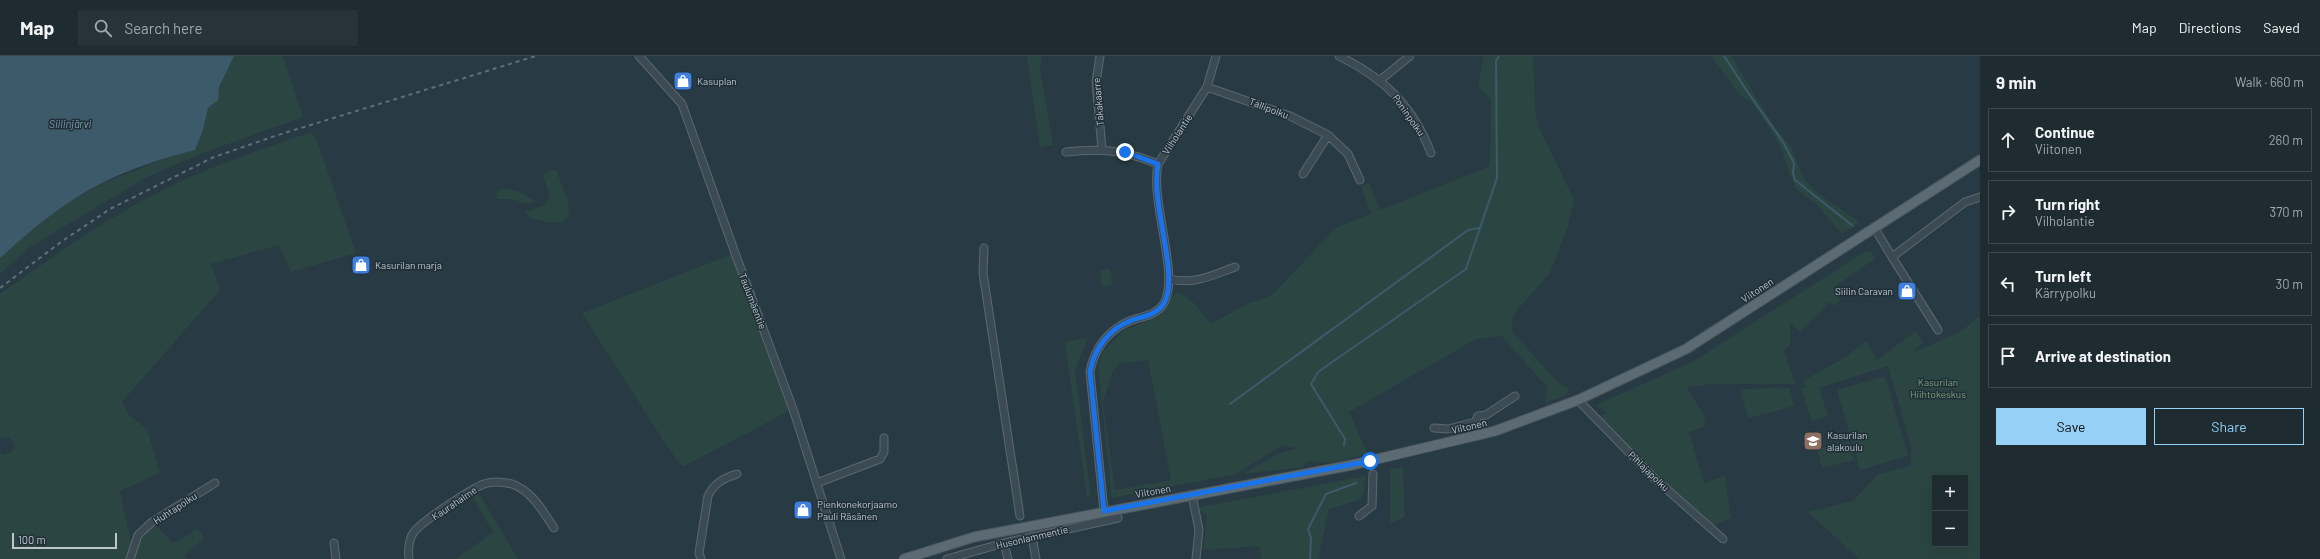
<!DOCTYPE html>
<meta charset="utf-8">
<style>
body{margin:0;font-family:Barlow,sans-serif;background:#26343a;color:#f1f3f6}
.controls{position:absolute;right:12px;bottom:12px;display:grid;overflow:hidden;border-radius:0px;box-shadow:0 4px 16px #0002}
.controls button{width:36px;height:36px;display:grid;place-items:center;padding:0;border:0;border-bottom:1px solid #3c484d;background:#1e2c32;color:#f1f3f6;font:20px sans-serif}
.scale{position:absolute;left:12px;bottom:10px;width:105px;box-sizing:border-box;padding-left:4px;border:2px solid #bac5cc;border-top:0;font-size:11px;line-height:14px;white-space:nowrap;color:#bac5cc;-webkit-text-stroke:3px #213038;paint-order:stroke}
.stop{position:absolute;width:12px;height:12px;margin:-9px;border:3px solid #1a73e8;border-radius:50%;background:#fff}
.stop.end{background:#1a73e8;border-color:#fff;box-shadow:0 1px 4px #0008}
.list{margin:0;padding:0;list-style:none}
h2{display:flex;justify-content:space-between;align-items:center;height:52px;margin:0;padding:0 16px;font-size:17px}
h2 small{font-size:13px;font-weight:400;color:#a1a7ac}
.list li{display:grid;grid-template-columns:26px 1fr auto;gap:12px;align-items:center;box-sizing:border-box;height:64px;margin:0 8px 8px;padding:0 8px;border:1px solid #3c484d;border-radius:0px}
.list b{display:block;font-size:15px;white-space:nowrap}
.list p{margin:0;font-size:13px;white-space:nowrap;color:#a1a7ac}
.list em{font-size:13px;font-style:normal;color:#a1a7ac}
.actions{display:flex;gap:8px;padding:12px 16px}
.actions a{flex:1;padding:9px 0;border:1px solid #95d1f6;border-radius:0px;text-align:center;font-size:14px;color:#95d1f6}
.actions .main{background:#95d1f6;color:#111}
.icon{flex:none;width:22px;height:22px;fill:none;stroke:currentColor;stroke-width:2;stroke-linecap:round;stroke-linejoin:round}
.map{position:relative;flex:none;width:1980px;height:503px;overflow:hidden}
header{display:flex;align-items:center;gap:24px;box-sizing:border-box;height:56px;padding:0 20px;background:#1e2c32;border-bottom:1px solid #3c484d}
header strong{font-size:19px}
nav{display:flex;gap:22px;margin-inline-start:auto;font-size:14px}
.search{width:280px;height:36px;background:#26343a;display:flex;align-items:center;gap:10px;box-sizing:border-box;padding:0 14px;border-radius:0px;color:#a1a7ac;font-size:15px}
main{display:flex}
aside{flex:1;background:#1e2c32}
.map>svg:first-child{display:block}
.green{fill:#2b4642;fill-rule:evenodd}
.water{fill:#3d5a6a}
.lines{fill:none;stroke-linecap:round;stroke-linejoin:round}
.stream{stroke:#3d5a6a;stroke-width:2}
.minor-casing{stroke:#5b6870;stroke-width:9}
.major-casing{stroke:#49575f;stroke-width:11}
.minor{stroke:#3c4b53;stroke-width:7}
.major{stroke:#5b6a73;stroke-width:9}
.rail{stroke:#5f707a;stroke-width:2;stroke-dasharray:4 4;stroke-linecap:butt}
.route{stroke:#1a73e8;stroke-width:5}
.labels{text-anchor:middle;stroke-width:3;stroke-linejoin:round;paint-order:stroke}
.poi-label{font-size:10px;fill:#bac5cc;stroke:#213038;text-anchor:start}
.street-label{font-size:10px;fill:#bac5cc;stroke:#213038}
.park-label{font-size:10px;fill:#79a279;stroke:#213038}
.water-label{font-size:11px;font-style:italic;fill:#7b9dae;stroke:#213038}
</style>
<header>
<strong>Map</strong>
<div class="search"><svg class="icon" aria-label="search" viewBox="0 0 24 24"><circle cx="10" cy="10" r="6"/><path d="M15 15l6 6"/></svg>Search here</div>
<nav><a>Map</a><a>Directions</a><a>Saved</a></nav>
</header>
<main>
<div class="map">
<svg width="1980" height="503" viewBox="0 0 1980 503">
<rect width="100%" height="100%" fill="#283a43"/>
<!-- green -->
<path class="green" d="M196 0H283L303 61 200 98 145 122 30 191 0 218V197L68 147 101 128 171 100Z
M1027 0H1042L1040 13 1053 89 1040 91Z
M1484 0H1533L1535 51 1538 69 1574 144 1567 173 1550 217 1513 259 1512 275 1558 327 1569 332 1567 339 1545 347 1547 331 1502 280 1476 283 1349 356 1367 397C1351 403 1325 411 1310 404L1302 411 1243 418 1275 399 1297 392 1283 389 1236 418 1112 442 1098 311 1103 296 1113 285 1125 274 1160 259 1177 235 1194 247 1211 268 1247 248 1272 239 1336 172 1371 158 1361 130 1369 127 1380 154 1490 110 1491 45 1478 30ZM1148 304 1171 424 1115 434 1103 346 1113 314 1120 307Z
M1711 0H1731L1772 67 1792 92 1804 123 1816 136 1859 166 1842 178 1817 149 1795 132 1781 92 1768 70 1754 49 1740 39Z
M311 76 316 82 356 197 291 216 279 189 211 208 220 234 122 346 129 359 147 373 160 417 120 435 132 491 152 466 173 487 198 473 204 482 185 499 187 503H0V397L5 399 15 393 14 386 8 381 0 383V238C54 200 107 161 167 132 213 109 263 93 311 76Z
M556 114C568 146 587 179 530 162L525 156 545 149 550 140 543 120 549 115Z
M504 132 518 135 535 145 526 148 512 143H497L496 137Z
M1866 195 1871 196 1876 202 1833 232 1840 243 1835 250 1829 246 1801 276 1790 266V289L1784 294 1795 328H1710L1687 332 1706 363 1703 371 1689 376 1704 427 1725 420 1731 462 1710 471 1654 422 1596 361 1608 357 1596 349 1694 305Z
M735 197 793 353 682 411 665 387 582 257Z
M1110 213 1113 229 1102 231 1100 214Z
M1980 260V503H1859L1808 456 1853 445 1878 418 1911 410V390L1888 310 1819 332 1828 360 1812 365 1801 333 1806 332 1803 325 1846 301 1866 285 1877 304 1916 275 1923 286 1914 296 1960 276ZM1935 422H1965V488H1935Z
M1088 281 1075 314 1091 441 1087 440 1065 286Z
M1885 320 1908 400 1860 414 1837 334Z
M1789 332 1794 350 1748 362 1740 333Z
M1849 385 1854 404 1822 412 1817 393Z
M1403 411 1405 461 1390 468V414Z
M1366 420 1362 443 1329 453 1319 498 1320 503H1261L1259 490 1203 494 1207 459 1196 452Z
M479 437 518 503H456L493 476 472 441Z"/>
<!-- water -->
<path class="water" d="M0 0H234L219 31 218 44 208 52 203 74 195 94C163 102 129 113 100 128 63 147 31 174 0 202Z"/>
<g class="lines">
<!-- stream -->
<path class="stream" d="M1724 0 1747 35 1783 86 1794 107 1793 117 1795 124 1853 170
M1230 348 1468 174 1480 172
M1344 389 1345 383 1311 328 1318 316 1466 213 1497 122 1496 5 1499 0
M1310 503 1311 482 1308 473 1326 438 1356 427"/>
<!-- minor casing -->
<g class="minor-casing">
<path id="minor" d="M639 0 682 48 735 197 793 353 841 503
M1100 0 1096 26 1102 93
M1339 0C1384 22 1413 50 1431 97
M1379 25 1410 0
M1207 31 1290 60 1328 79 1348 98 1360 124
M1066 96C1102 92 1124 94 1158 108
M1303 118 1328 79
M1874 171 1892 201 1965 146 1980 141
M984 192 983 217 1020 460
M1892 201 1938 274
M1170 223C1194 229 1213 219 1235 211
M1578 344 1654 422 1723 483
M1475 366 1478 360 1486 359 1515 340
M1434 372 1448 373 1475 366 1481 379
M817 427 880 403 884 396V382
M1192 439 1199 474 1196 503
M1104 455 1090 316C1094 292 1109 273 1132 264 1144 260 1157 259 1164 247 1180 219 1150 147 1158 108L1207 31 1216 0
M1359 460 1372 450 1373 418
M1032 480 1036 503
M334 487 336 503
M1004 487 1008 503
M130 503 138 479 152 466 215 427
M409 503C408 494 408 484 414 476 421 466 472 432 484 428 492 425 504 426 512 428 532 435 542 454 554 472
M701 503 699 497 708 440C714 427 724 422 737 418
M947 503 1004 487 1118 462"/>
</g>
<!-- major casing -->
<g class="major-casing">
<path id="major" d="M904 503 974 481 1352 409 1495 375 1578 344 1686 293 1980 104"/>
</g>
<!-- minor -->
<use href="#minor" class="minor"/>
<!-- major -->
<use href="#major" class="major"/>
<!-- rail -->
<path class="rail" d="M0 232 61 186 110 153 214 101 278 79 536 0"/>
</g>
<g class="lines">
<!-- route -->
<path class="route" d="M1125 96 1158 108C1150 148 1180 219 1164 247 1157 259 1144 260 1132 264 1109 273 1094 292 1090 316L1104 455 1370 405"/>
</g>
<!-- icons -->
<defs>
<g id="shop-square" transform="scale(1)"><rect x="-9" y="-9" width="18" height="18" rx="4" fill="#3f7fe0" stroke="#213038"/><path d="M-5-2.5h2.3a2.7 3.5 0 0 1 5.4 0H5L5.5 6h-11ZM-1.5-2.5h3a1.5 2.3 0 0 0-3 0Z" fill="#fff"/></g>
<g id="school-square" transform="scale(1)"><rect x="-9" y="-9" width="18" height="18" rx="4" fill="#8d6e63" stroke="#213038"/><path d="M0-5L7-2L0 1L-7-2ZM-4 1L0 2.5L4 1V4Q0 6-4 4Z" fill="#fff"/></g>
</defs>
<g fill-rule="evenodd">
<use href="#shop-square" x="683" y="25"/>
<use href="#shop-square" x="361" y="209"/>
<use href="#shop-square" x="1907" y="235"/>
<use href="#school-square" x="1813" y="385"/>
<use href="#shop-square" x="803" y="454"/>
</g>
<g class="labels">
<!-- poi labels -->
<g class="poi-label">
<text x="697" y="29">Kasuplan</text>
<text x="375" y="213">Kasurilan marja</text>
<text x="1893" y="239" text-anchor="end">Siilin Caravan</text>
<text x="1827" y="383">Kasurilan<tspan x="1827" dy="12">alakoulu</tspan></text>
<text x="817" y="452">Pienkonekorjaamo<tspan x="817" dy="12">Pauli Räsänen</tspan></text>
</g>
<!-- street labels -->
<g class="street-label">
<text transform="translate(1098 46) rotate(-95)" y="4">Takakaarre</text>
<text transform="translate(1269 52) rotate(21)" y="4">Tallipolku</text>
<text transform="translate(1409 59) rotate(55)" y="4">Poninpolku</text>
<text transform="translate(1177 78) rotate(-57)" y="4">Vilholantie</text>
<text transform="translate(1757 234) rotate(-33)" y="4">Viitonen</text>
<text transform="translate(753 245) rotate(69)" y="4">Taulumäentie</text>
<text transform="translate(1469 370) rotate(-13)" y="4">Viitonen</text>
<text transform="translate(1649 415) rotate(44)" y="4">Pihlajapolku</text>
<text transform="translate(1153 435) rotate(-10)" y="4">Viitonen</text>
<text transform="translate(454 447) rotate(-34)" y="4">Kaurahalme</text>
<text transform="translate(175 452) rotate(-33)" y="4">Huhtapolku</text>
<text transform="translate(1032 481) rotate(-13)" y="4">Husonlammentie</text>
</g>
<!-- park labels -->
<g class="park-label">
<text x="1938" y="330">Kasurilan<tspan x="1938" dy="12">Hiihtokeskus</tspan></text>
</g>
<!-- water labels -->
<g class="water-label">
<text x="70" y="72">Siilinjärvi</text>
</g>
</g>
</svg>
<div class="controls">
<button>+</button>
<button>−</button>
</div>
<div class="scale">100 m</div>
<div class="stop" style="left:1370px;top:405px"></div>
<div class="stop end" style="left:1125px;top:96px"></div>
</div>
<aside>
<h2>9 min<small>Walk · 660 m</small></h2>
<ul class="list">
<li><svg class="icon" aria-label="ahead" viewBox="0 0 24 24"><path d="M12 20V5M6 11l6-6 6 6"/></svg><div><b>Continue</b><p>Viitonen</p></div><em>260 m</em></li>
<li><svg class="icon" aria-label="right" viewBox="0 0 24 24"><path d="M7 20v-9h11M14 6l5 5-5 5"/></svg><div><b>Turn right</b><p>Vilholantie</p></div><em>370 m</em></li>
<li><svg class="icon" aria-label="left" viewBox="0 0 24 24"><path d="M17 20v-9H6M10 6l-5 5 5 5"/></svg><div><b>Turn left</b><p>Kärrypolku</p></div><em>30 m</em></li>
<li><svg class="icon" aria-label="arrive" viewBox="0 0 24 24"><path d="M6 21V4h12l-3 4 3 4H6"/></svg><div><b>Arrive at destination</b></div></li>
</ul>
<div class="actions"><a class="main">Save</a><a>Share</a></div>
</aside>
</main>
